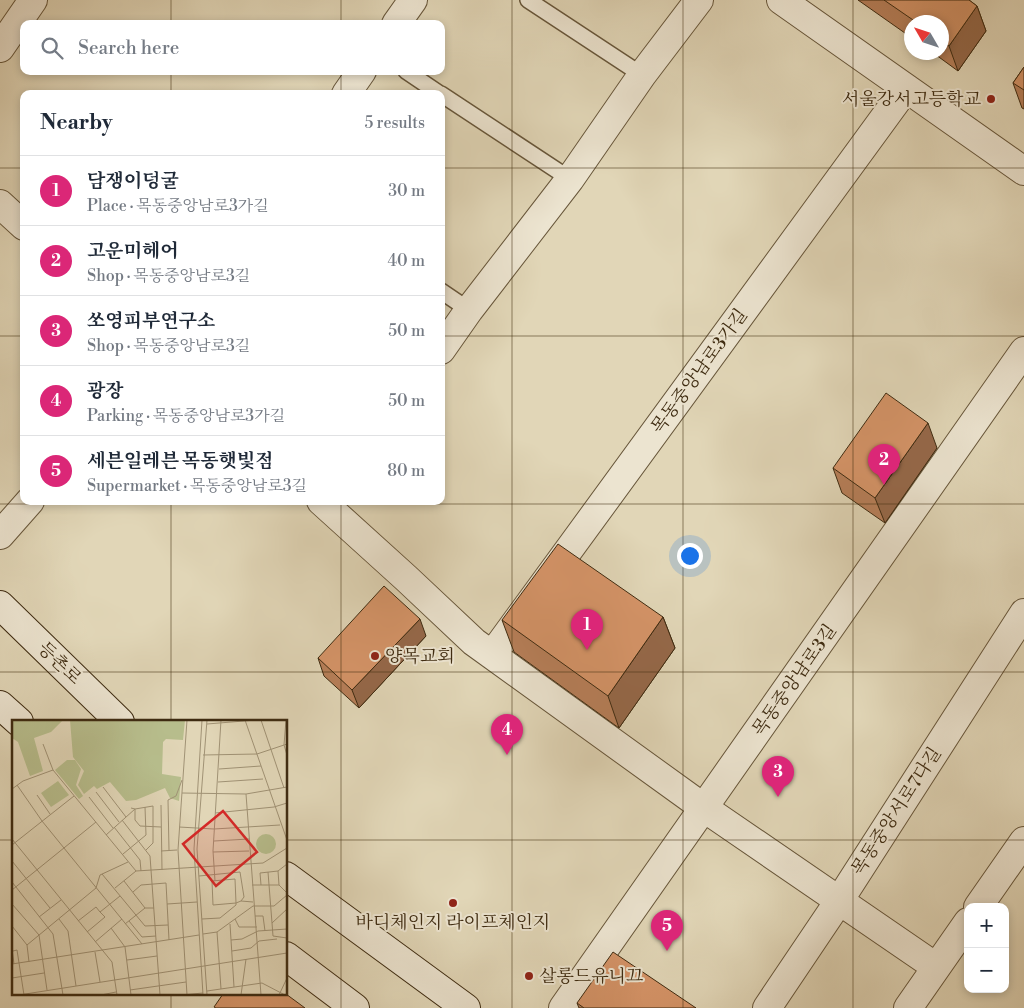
<!DOCTYPE html>
<meta charset="utf-8">
<style>
body{margin:0;font-family:"Libre Bodoni","Noto Serif KR",serif;background:#f2f2f3;color:#1f2937}
.controls{position:absolute;right:15px;bottom:15px;display:grid;overflow:hidden;border-radius:10px;box-shadow:0 2px 8px #0003}
.controls button{width:45px;height:45px;display:grid;place-items:center;padding:0;border:0;border-bottom:1px solid #e0e1e3;background:#fff;color:#1f2937;font:25px sans-serif}
.compass{position:absolute;left:904px;top:15px;width:45px;height:45px;border-radius:50%;background:#fff;box-shadow:0 2px 8px #0003;rotate:309deg}
.you{position:absolute;left:689px;top:555px;width:18px;height:18px;margin:-12px;border:4px solid #fff;border-radius:50%;background:#1a73e8;box-shadow:0 0 0 8px #1a73e833}
.badge{display:grid;place-items:center;width:32px;height:32px;border-radius:50%;background:#db2777;color:#fff;font-size:16px;font-weight:700}
.pin{position:absolute;translate:-50% -41px;filter:drop-shadow(0 1px 2px #0008)}
.pin::after{content:'';position:absolute;top:26px;width:18px;height:15px;background:inherit;clip-path:polygon(0 0,100% 0,50% 100%)}
.list{margin:0;padding:0;list-style:none}
h2{display:flex;justify-content:space-between;align-items:center;height:65px;margin:0;padding:0 20px;font-size:21px}
h2 small{font-size:16px;font-weight:400;color:#747a83}
.list li{display:grid;grid-template-columns:32px 1fr auto;gap:15px;align-items:center;box-sizing:border-box;height:70px;padding:0 20px;border-top:1px solid #e0e1e3}
.list b{display:block;font-size:19px;white-space:nowrap}
.list p{margin:0;font-size:16px;white-space:nowrap;color:#747a83}
.list em{font-size:16px;font-style:normal;color:#747a83}
.icon{flex:none;width:28px;height:28px;fill:none;stroke:currentColor;stroke-width:2;stroke-linecap:round;stroke-linejoin:round}
.map{position:relative;flex:none;width:1024px;height:1008px;overflow:hidden}
.search{position:absolute;background:#fff;box-shadow:0 2px 8px #0003;left:20px;top:20px;width:425px;height:55px;display:flex;align-items:center;gap:12px;box-sizing:border-box;padding:0 18px;border-radius:10px;color:#747a83;font-size:19px}
.panel{position:absolute;background:#fff;box-shadow:0 2px 8px #0003;left:20px;top:90px;width:425px;height:415px;border-radius:10px}
.map>svg:first-child{display:block}
.lines{fill:none;stroke-linecap:round;stroke-linejoin:round}
.service-casing{stroke:#67563a;stroke-width:18}
.minor-casing{stroke:#67563a;stroke-width:30}
.secondary-casing{stroke:#3e2b11;stroke-width:30}
.service{stroke:#ece4d0;stroke-width:15}
.minor{stroke:#ece4d0;stroke-width:28}
.secondary{stroke:#ece4d0;stroke-width:28}
.wall{fill:#b77f59;stroke:#3e2b11}
.shaded-wall{fill:#956849;stroke:#3e2b11}
.building{fill:#d59468;stroke:#3e2b11}
.grid{fill:none;stroke:#3e2b11;stroke-width:1;stroke-opacity:0.55}
.poi-dot{fill:#8f2418;stroke:#ece4d0;stroke-width:2}
.labels{text-anchor:middle;stroke-width:4;stroke-linejoin:round;paint-order:stroke}
.poi-label{font-size:18px;fill:#3e2b11;stroke:#ece4d0;text-anchor:start}
.street-label{font-size:18px;fill:#3e2b11;stroke:#ece4d0}
.inset-road{fill:none;stroke:#a09275;stroke-width:1}
.view{fill:#d62828;fill-opacity:0.15;stroke:#d62828;stroke-width:2.5}
.inset-edge{fill:none;stroke:#3e2b11;stroke-width:2.5}
</style>
<div class="map">
<svg width="1024" height="1008" viewBox="0 0 1024 1008">
<rect width="100%" height="100%" fill="#e1d6b7"/>
<filter id="stains"><feTurbulence type="fractalNoise" baseFrequency=".004" numOctaves="4"/><feColorMatrix values="0 0 0 0 .2 0 0 0 0 .09 0 0 0 0 .02 0 0 0 .5 -.17"/></filter>
<radialGradient id="worn" r=".72"><stop offset=".6" stop-color="#630" stop-opacity="0"/><stop offset="1" stop-color="#630" stop-opacity=".3"/></radialGradient>
<g class="lines">
<!-- service casing -->
<g class="service-casing">
<path id="service" d="M528 0 642 75
M406 71 440 94
M441 94 570 179
M441 291 469 310"/>
</g>
<!-- minor casing -->
<g class="minor-casing">
<path id="minor" d="M781 0 1024 171
M396 24 413 0
M0 48 33 0
M346 94 362 71
M0 204 24 226
M441 350 469 310 570 179 642 75 699 0
M321 501 406 578 474 642 704 808 936 967
M0 535 30 501
M492 655 906 88
M978 907 1024 841
M563 1008 1024 351
M767 1008 839 901 1024 613
M908 1008 968 922"/>
</g>
<!-- secondary casing -->
<g class="secondary-casing">
<path id="secondary" d="M0 605 120 722
M0 705 19 722
M286 876 466 1008
M286 956 355 1008"/>
</g>
<!-- service -->
<use href="#service" class="service"/>
<!-- minor -->
<use href="#minor" class="minor"/>
<!-- secondary -->
<use href="#secondary" class="secondary"/>
</g>
<!-- wall -->
<path class="wall" d="M858 0H969L977 6 986 31 958 71 932 52H942V22H912V38Z
M1024 67V109L1022 108 1013 83Z
M937 448 885 523 842 493 833 468Z
M663 617 675 648 619 728 514 652 502 620Z
M426 636 359 708 324 676 318 658Z
M577 1003 696 1008H579Z"/>
<!-- shaded-wall -->
<path class="shaded-wall" d="M977 6 986 31 958 71 949 46Z
M928 423 937 448 885 523 875 498Z
M663 617 675 648 619 728 608 696Z
M420 619 426 636 359 708 352 690Z"/>
<!-- building -->
<path class="building" d="M884 0H969L977 6 949 46 942 41V22H916Z
M1024 67V90L1013 83Z
M886 393 928 423 875 498 833 468Z
M558 544 663 617 608 696 502 620Z
M384 586 420 619 352 690 318 658Z
M613 952 696 1008H584L577 1003Z
M223 994H286L305 1008H216L214 1007Z"/>
<!-- grid -->
<path class="grid" d="M171 0V24M341 0V24M512 0V1008M683 0V1008M853 0V1008M171 71V94M341 71V94M0 168H24M441 168H1024M0 336H24M441 336H1024M171 501V722M341 501V1008M0 504H1024M0 672H1024M0 840H14M286 840H1024M171 994V1008"/>
<!-- markers -->
<g class="poi-dot">
<circle cx="991" cy="99" r="5"/>
<circle cx="375" cy="656" r="5"/>
<circle cx="453" cy="903" r="5"/>
<circle cx="529" cy="976" r="5"/>
</g>
<g class="labels">
<!-- poi labels -->
<g class="poi-label">
<text x="981" y="105" text-anchor="end">서울강서고등학교</text>
<text x="385" y="662">양목교회</text>
<text x="453" y="928" text-anchor="middle">바디체인지 라이프체인지</text>
<text x="539" y="982">살롱드유니끄</text>
</g>
<!-- street labels -->
<g class="street-label">
<text transform="translate(699 371) rotate(-54)" y="6">목동중앙남로3가길</text>
<text transform="translate(60 663) rotate(44)" y="6">등촌로</text>
<text transform="translate(794 680) rotate(-55)" y="6">목동중앙남로3길</text>
<text transform="translate(896 811) rotate(-57)" y="6">목동중앙서로7다길</text>
</g>
</g>
<!-- overview -->
<g transform="translate(12 720)">
<rect width="275" height="275" fill="#e1d6b7"/>
<path d="M0 0H51L39 12 22 18 31 51 18 56 6 22 0 18ZM58 0H173L171 20 154 19 151 22 150 54 169 57 167 81 158 78 153 68 124 80 114 81 98 62 85 69 82 66 72 74 66 65 72 51 61 37ZM55 40H63L69 49 64 65 71 76 67 79 43 50ZM46 61 57 75 39 87 29 73ZM244 124a10 10 0 1 1 20 0a10 10 0 1 1-20 0Z" fill="#b7bd8c"/>
<path class="inset-road" d="M175 0 166 130 175 275M190 0 182 129 191 275M195 0 185 129 195 275M233 0 275 120M249 0 272 68M274 0 272 25 275 35M195 4 244 0M31 24 41 50 124 151 251 143 275 128M191 35 245 34 275 24M207 49 249 46M206 62 251 59M5 65 30 101 130 224M91 67 114 97M0 69 11 61 41 50M84 72 107 102M170 73 234 74 275 67M234 74 249 275M25 75 38 94M77 77 101 108M149 85 150 150M119 88 123 89V100L128 106 149 107M203 93 262 87 275 83M110 100 138 136 148 275M102 107 128 140 129 151M167 107 202 109 268 105M94 115 123 89 141 86V123L134 130M0 119 100 242 105 275M202 121 237 119M0 125 62 76M157 130 156 80 164 76 170 60M149 131 165 130M201 132 237 131M111 134 134 115 133 87M0 141 38 188M266 151 267 165 275 173M256 152 260 203M90 154 133 206 156 205M187 156 228 152 232 177 229 181M112 161 133 188H142M203 161 201 131 209 0M0 162 41 214 51 275M240 165H267M249 165 248 153 266 151 275 144M103 168 124 151M0 170 84 102M121 172 129 165 154 163 157 220M0 184 27 215 35 270M155 184 185 182M275 189 260 203 261 216 275 218M88 192 108 176M243 196H251L253 211M27 197 49 180M47 199 56 211 64 266M190 199 208 198 224 185V183L223 159 200 161 201 185 224 183 229 181 241 182M223 199 227 207H245M66 201 84 187 88 192 93 197 75 212M117 201 130 217 144 216M113 204 133 188M218 204 222 267M0 206 15 225 17 242M99 208 113 227 119 275M205 212 209 269M191 214 205 212 241 186H262L275 175M219 220 230 219 246 211 275 209M83 222 110 199M15 225 84 168 88 155 116 142M0 229 2 244M1 231 5 230 12 275M220 231 239 228 247 221 265 219M83 232 88 262M115 240 145 236M0 244 187 215M0 258 32 253M118 270 174 262M195 271 250 263 273 275M7 275 275 233M89 275 104 272M170 275 191 273M229 275 234 239M267 275 275 258"/>
<path class="view" d="M211 91 245 132 204 166 171 124Z"/>
<rect width="275" height="275" class="inset-edge"/>
</g>
<rect width="100%" height="100%" filter="url(#stains)"/>
<rect width="100%" height="100%" fill="url(#worn)"/>
</svg>
<div class="controls">
<button>+</button>
<button>−</button>
</div>
<svg class="compass" viewBox="-18 -18 36 36"><path d="M0-13l5 13h-10z" fill="#e53935"/><path d="M0 13l5-13h-10z" fill="#747a83"/></svg>
<div class="you"></div>
<div class="pin badge" style="left:587px;top:650px">1</div>
<div class="pin badge" style="left:884px;top:485px">2</div>
<div class="pin badge" style="left:778px;top:797px">3</div>
<div class="pin badge" style="left:507px;top:755px">4</div>
<div class="pin badge" style="left:667px;top:951px">5</div>
<div class="search"><svg class="icon" aria-label="search" viewBox="0 0 24 24"><circle cx="10" cy="10" r="6"/><path d="M15 15l6 6"/></svg>Search here</div>
<section class="panel">
<h2>Nearby<small>5 results</small></h2>
<ul class="list">
<li><span class="badge">1</span><div><b>담쟁이덩굴</b><p>Place · 목동중앙남로3가길</p></div><em>30 m</em></li>
<li><span class="badge">2</span><div><b>고운미헤어</b><p>Shop · 목동중앙남로3길</p></div><em>40 m</em></li>
<li><span class="badge">3</span><div><b>쏘영피부연구소</b><p>Shop · 목동중앙남로3길</p></div><em>50 m</em></li>
<li><span class="badge">4</span><div><b>광장</b><p>Parking · 목동중앙남로3가길</p></div><em>50 m</em></li>
<li><span class="badge">5</span><div><b>세븐일레븐 목동햇빛점</b><p>Supermarket · 목동중앙남로3길</p></div><em>80 m</em></li>
</ul>
</section>
</div>
